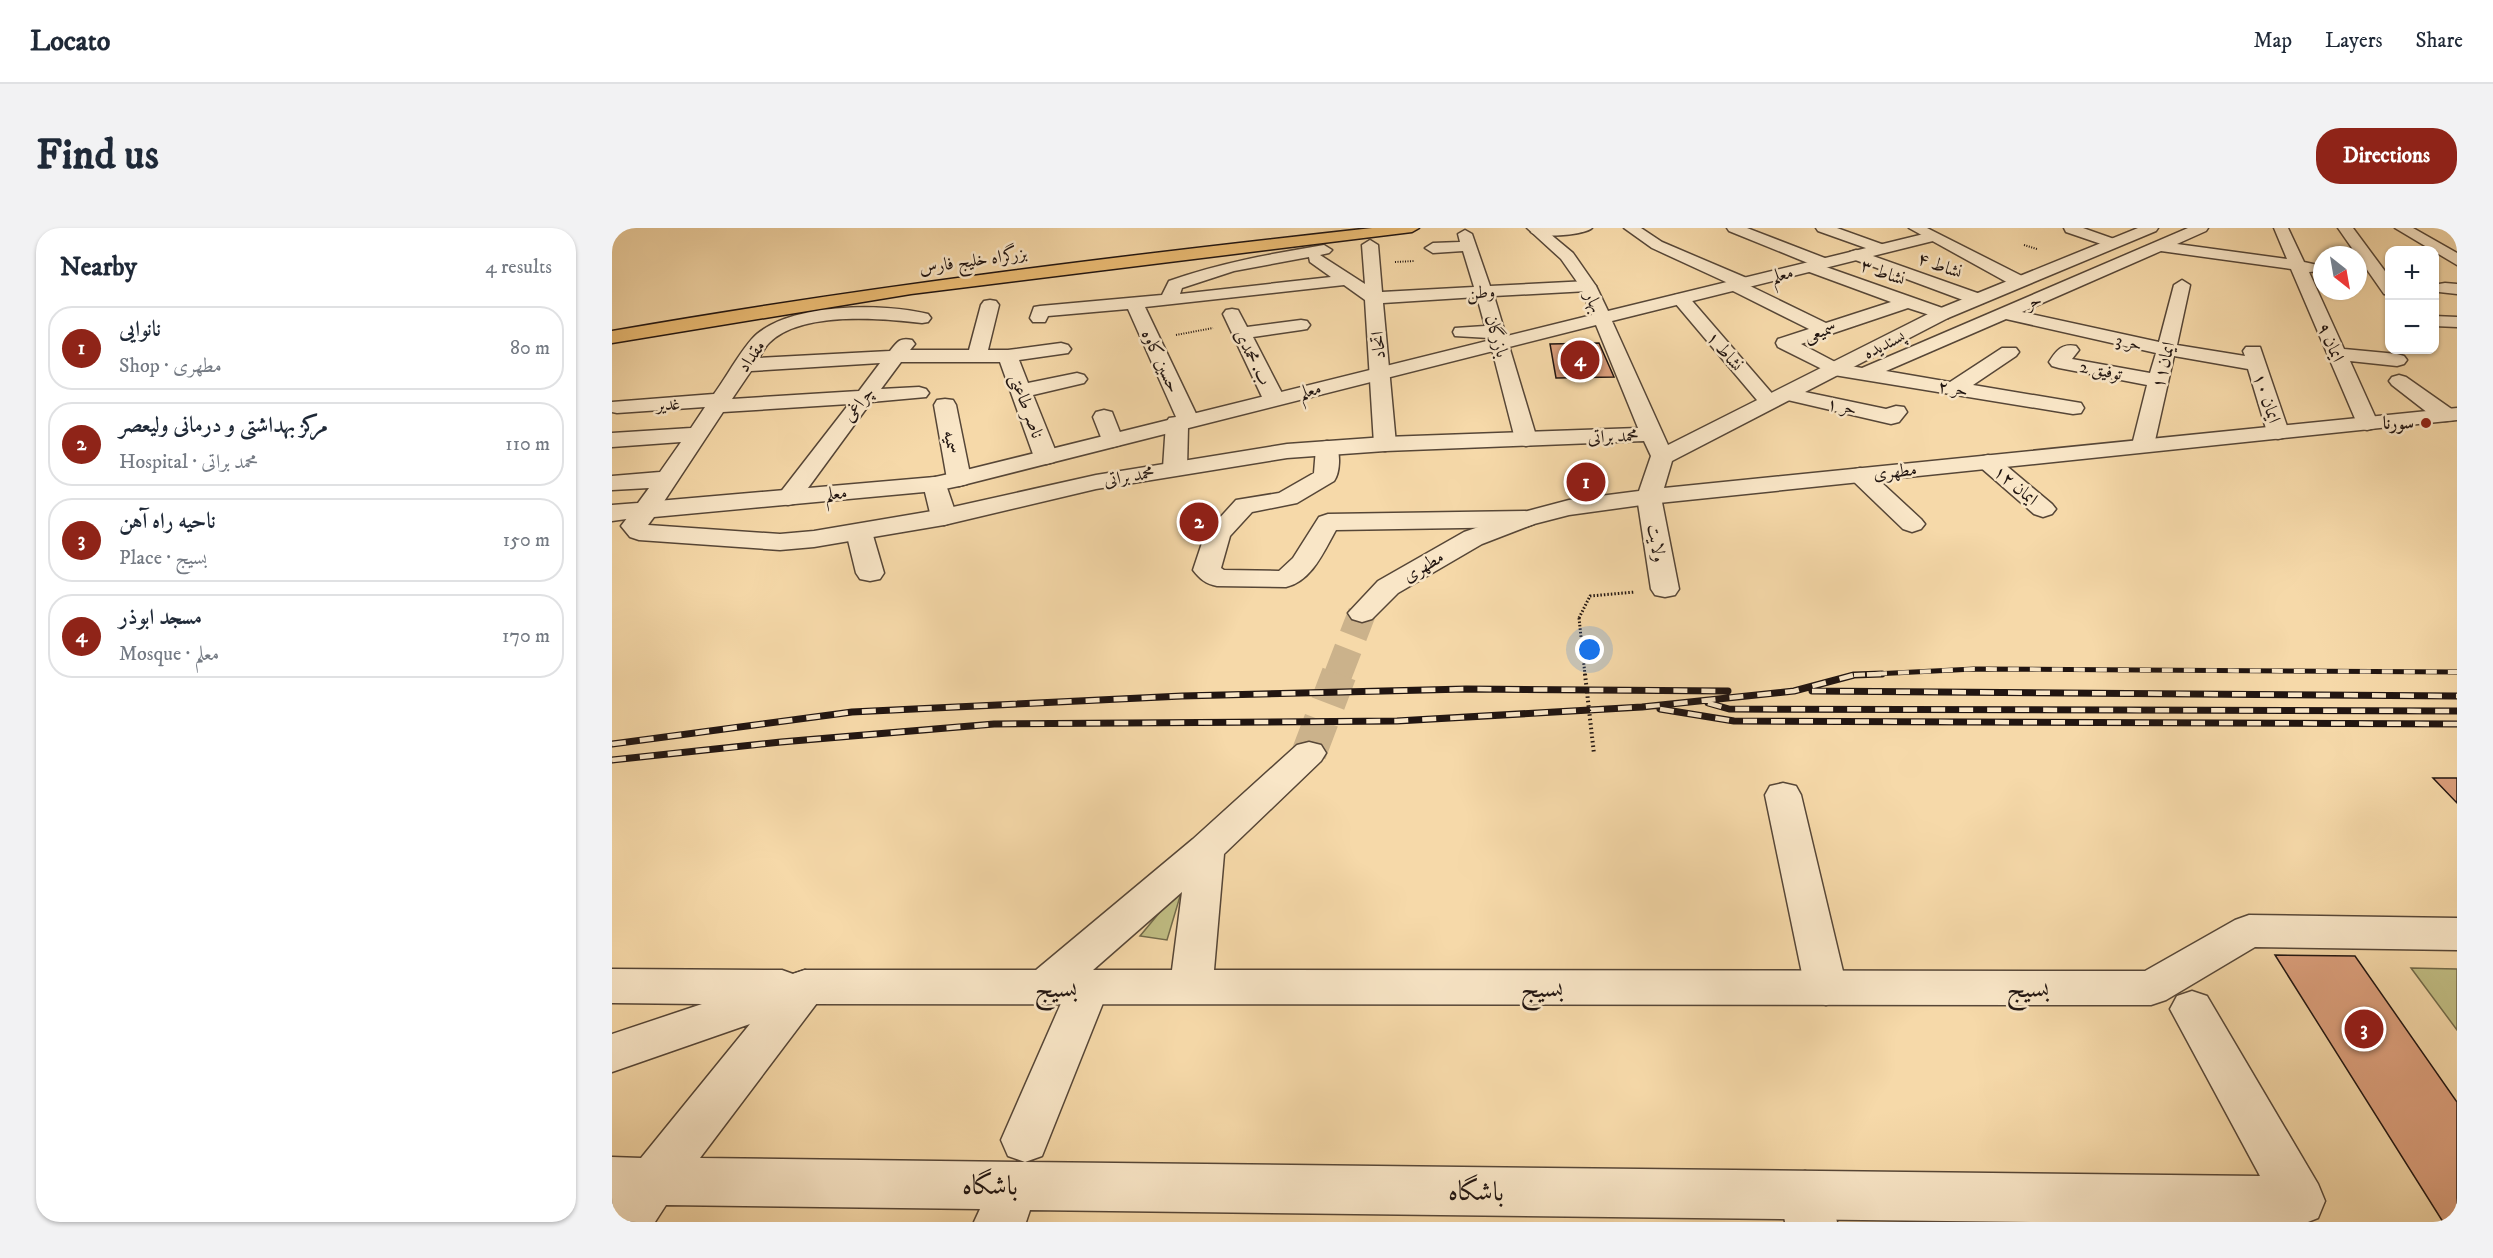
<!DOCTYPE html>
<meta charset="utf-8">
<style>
body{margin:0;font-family:"IM FELL DW Pica",Amiri,serif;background:#f2f2f3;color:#1f2937}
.controls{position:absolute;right:18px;top:18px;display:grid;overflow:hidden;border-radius:12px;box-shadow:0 2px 4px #0004}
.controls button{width:54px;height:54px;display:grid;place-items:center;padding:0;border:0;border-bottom:2px solid #e0e1e3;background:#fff;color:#1f2937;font:30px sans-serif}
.compass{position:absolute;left:1701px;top:18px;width:54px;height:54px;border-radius:50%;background:#fff;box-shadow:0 2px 4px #0004;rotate:149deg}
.you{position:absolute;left:978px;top:422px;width:21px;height:21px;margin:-15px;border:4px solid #fff;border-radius:50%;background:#1a73e8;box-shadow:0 0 0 9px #1a73e833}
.badge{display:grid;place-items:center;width:39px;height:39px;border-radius:50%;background:#8f2418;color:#fff;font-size:20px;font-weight:700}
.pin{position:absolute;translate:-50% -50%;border:3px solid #fff;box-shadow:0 2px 6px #0006}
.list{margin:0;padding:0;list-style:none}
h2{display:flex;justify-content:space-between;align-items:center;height:78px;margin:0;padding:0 24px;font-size:26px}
h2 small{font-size:20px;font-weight:400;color:#747a83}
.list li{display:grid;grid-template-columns:39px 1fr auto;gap:18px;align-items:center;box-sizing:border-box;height:84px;margin:0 12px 12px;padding:0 12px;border:2px solid #e0e1e3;border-radius:24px}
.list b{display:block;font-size:22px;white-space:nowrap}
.list p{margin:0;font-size:20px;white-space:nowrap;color:#747a83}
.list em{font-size:20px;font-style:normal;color:#747a83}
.map{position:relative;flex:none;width:1845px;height:994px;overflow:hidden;border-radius:24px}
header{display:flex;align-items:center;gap:36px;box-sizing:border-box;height:84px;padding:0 30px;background:#fff;border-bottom:2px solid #e0e1e3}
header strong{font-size:28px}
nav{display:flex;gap:33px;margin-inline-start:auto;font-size:21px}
.intro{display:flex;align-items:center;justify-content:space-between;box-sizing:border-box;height:144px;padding:0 36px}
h1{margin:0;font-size:42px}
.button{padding:15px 27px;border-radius:24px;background:#8f2418;color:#fff;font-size:21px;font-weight:700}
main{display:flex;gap:36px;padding:0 36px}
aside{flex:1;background:#fff;border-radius:24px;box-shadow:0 2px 4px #0004}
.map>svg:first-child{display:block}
.green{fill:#c1be84;stroke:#716a4a;stroke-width:1.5}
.building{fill:#dda07d;stroke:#211511;stroke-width:1.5}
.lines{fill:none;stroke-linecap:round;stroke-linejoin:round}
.tertiary-tunnel-far1{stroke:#cbb28b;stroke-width:28;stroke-dasharray:28 14;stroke-linecap:butt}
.tertiary-tunnel{stroke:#cbb28b;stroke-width:35;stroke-dasharray:35 18;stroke-linecap:butt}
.minor-casing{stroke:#564637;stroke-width:3}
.tertiary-casing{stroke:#564637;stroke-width:3}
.trunk-casing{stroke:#211511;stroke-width:3}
.path-far1{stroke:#211511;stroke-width:2;stroke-dasharray:1 1.5;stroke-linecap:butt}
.path{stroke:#211511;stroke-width:3;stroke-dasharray:1.5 2;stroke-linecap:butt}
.minor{fill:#f9e6c7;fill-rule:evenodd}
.tertiary{fill:#f9e6c7;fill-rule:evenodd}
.trunk{fill:#ebbc74;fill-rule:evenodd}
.rail-far1-casing{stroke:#211511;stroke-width:5}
.rail-casing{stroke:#211511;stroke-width:7}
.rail-far1{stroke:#f9e6c7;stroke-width:4;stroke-dasharray:11;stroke-linecap:butt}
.rail{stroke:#f9e6c7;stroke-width:4.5;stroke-dasharray:14;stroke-linecap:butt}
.path-bridge-far1{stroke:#211511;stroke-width:3;stroke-dasharray:1.5 2;stroke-linecap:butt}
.path-bridge{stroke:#211511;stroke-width:4;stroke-dasharray:1.5 3;stroke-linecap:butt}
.poi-dot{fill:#8f2418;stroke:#f9e6c7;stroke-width:2}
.labels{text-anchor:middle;stroke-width:5;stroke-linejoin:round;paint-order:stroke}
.far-street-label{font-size:18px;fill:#211511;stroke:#f9e6c7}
.far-poi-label{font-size:18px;font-weight:bold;fill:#211511;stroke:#f9e6c7;text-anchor:end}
.near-street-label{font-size:27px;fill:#211511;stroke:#f9e6c7}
</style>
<header>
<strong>Locato</strong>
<nav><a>Map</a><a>Layers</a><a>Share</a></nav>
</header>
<div class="intro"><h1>Find us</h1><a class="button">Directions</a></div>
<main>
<aside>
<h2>Nearby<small>4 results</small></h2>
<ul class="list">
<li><span class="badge">1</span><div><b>نانوایی</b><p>Shop · مطهری</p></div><em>80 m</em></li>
<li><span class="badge">2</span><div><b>مرکز بهداشتی و درمانی ولیعصر</b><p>Hospital · محمد براتی</p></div><em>110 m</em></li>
<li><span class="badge">3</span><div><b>ناحیه راه آهن</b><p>Place · بسیج</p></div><em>150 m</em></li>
<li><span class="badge">4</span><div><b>مسجد ابوذر</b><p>Mosque · معلم</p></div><em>170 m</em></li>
</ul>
</aside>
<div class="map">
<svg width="1845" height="994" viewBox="0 0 1845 994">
<rect width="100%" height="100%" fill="#f6d9a9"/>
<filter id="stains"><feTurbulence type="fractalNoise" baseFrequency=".00333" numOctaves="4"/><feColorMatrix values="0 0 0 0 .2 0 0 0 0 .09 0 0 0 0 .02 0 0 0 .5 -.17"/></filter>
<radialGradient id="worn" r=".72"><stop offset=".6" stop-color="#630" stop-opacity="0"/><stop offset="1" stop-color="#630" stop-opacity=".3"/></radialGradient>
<!-- green -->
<path class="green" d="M572 655 555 712 528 708Z
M1799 740 1845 741V802Z"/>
<!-- building -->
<path class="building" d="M987 115 1002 149 944 150 938 116Z
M1821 550H1845V575Z
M1663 727 1743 728 1845 874V994H1831Z"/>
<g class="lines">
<!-- tertiary-tunnel-far1 -->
<path class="tertiary-tunnel-far1" d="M726 447 750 385"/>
<!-- tertiary-tunnel -->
<path class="tertiary-tunnel" d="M697 525 727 446"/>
<!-- minor casing -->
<g class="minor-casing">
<path id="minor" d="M924 0H980C973 7 925 11 919 4Z
M1012 0H1029L1050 14 1137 51 1139 55 1138 58 1214 95 1279 74 1192 42 1190 39 1196 35 1117 3 1115 0H1135L1218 32 1220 35 1214 39 1336 82 1339 86 1336 90 1330 91 1296 80 1189 116 1227 136 1250 140 1576 0H1596L1594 3 1565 16 1675 31 1662 0H1676L1692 34 1710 38 1709 43 1697 44 1732 121 1785 126 1792 128 1795 132 1792 136 1785 138 1738 133 1766 195 1763 200 1755 202 1747 200 1679 41 1549 23 1410 84 1547 114 1562 57 1570 52 1578 57 1565 117 1633 128 1631 123 1634 119H1648L1677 204 1674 209 1666 211 1658 209 1655 204 1636 141 1562 128 1542 217 1539 222 1531 224 1523 222 1520 217 1535 157 1447 140 1440 138 1437 134C1444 123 1450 115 1464 118L1467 122 1460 131 1538 145 1544 125 1394 91 1274 143 1338 154 1390 120H1404L1407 124 1404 128 1361 157 1469 175 1472 180 1469 185 1461 186 1222 147 1166 119 1164 115 1166 111 1197 101 1117 61 1115 57 1116 55 1040 20Z
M1204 0H1225L1275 18 1278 21 1275 24H1265L1206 3Z
M1297 0H1315L1412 49 1414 53 1412 57H1400Z
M1452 0H1471L1505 12 1508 15 1505 18H1495L1454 4Z
M1726 0H1741L1778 50V67L1772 66Z
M1783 0H1801L1845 25V37Z
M853 2 860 6 878 58 976 53 984 58 976 63 882 68 925 211 922 216 914 218 906 216 903 211 877 110 843 108 841 104 843 100 873 98 865 69 771 75 784 216 781 221 773 223 765 221 762 216 753 72 732 57 533 79 587 192 584 197 576 199 575 240 571 245 563 247 555 245 551 240 554 195 557 190 564 189 516 81 436 88 433 94H421L418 90 422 79 428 78 550 67 557 53C607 35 659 26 712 17L720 22 717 25 708 27 753 56 750 17 758 12 766 17 770 64 862 59 851 23 821 25 813 20 821 15 848 14 846 6ZM697 29 698 34 719 49 568 66 570 60 622 43Z
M1244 22 1371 67 1374 71 1371 75H1359L1238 30 1236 27 1238 24Z
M1833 55 1845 56V66L1827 64 1825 60 1827 56Z
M1069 66 1075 67 1164 170 1168 174 1164 178 1157 180 1150 178 1063 75 1060 71 1063 67Z
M378 72 384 73 387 77 376 122H396L449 115 456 117 459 121 456 125 407 132 416 155 465 145 472 147 475 151 472 155 421 167 446 229 442 234 434 236 426 234 422 229 388 134H289L269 161 307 159 314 161 317 165 314 169 259 174 185 275 176 277 167 275 164 270 237 176 111 184 43 287 0 293V277L26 275 37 260 0 262V248L48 244 69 214 0 219V205L79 200 93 179 5 185 0 184V174L102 166C114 150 131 118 145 106 182 75 272 75 316 86L319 90 316 94 310 95C269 90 188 83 157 115 153 119 150 125 147 130L278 123C285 114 288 109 300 112L303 116 298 122H357L369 77 372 73ZM268 135 247 163 120 171 139 143Z
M620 81 626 82 635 99 689 92 695 93 698 97 695 101 689 102 641 109 673 171 669 175 662 177 655 175 651 171 611 86 614 82Z
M1822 88 1845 89V99L1822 98Z
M1787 147 1794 149 1841 182 1844 187 1841 192 1833 193 1825 192 1780 157 1777 153 1780 149Z
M1174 160 1274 181 1284 178 1292 179 1295 184 1287 194 1279 196 1167 170 1164 166 1167 162Z
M333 171 341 172 344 177 359 251 355 256 347 258 339 256 335 251 322 177 325 172Z
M492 182 500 184 511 212 508 217 500 219 492 217 481 189 484 184Z
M715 213 723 215C729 224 728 245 722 253L685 275 640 284 618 308 609 340 612 342 667 343 681 330 707 289 716 286 913 283 922 286 926 291 922 296 913 299 724 302C712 323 700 353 674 359L605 358C594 356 588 351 581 342L593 306 624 272 667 265 702 245 704 220 707 215Z
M1376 227 1384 229 1440 276 1444 281 1440 286 1431 289 1422 286 1368 239 1364 234 1368 229Z
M1248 240 1256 242 1309 291 1313 296 1309 301 1300 304 1291 301 1240 252 1236 247 1240 242Z
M323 249 332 251 345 289 341 294 332 297 323 294 319 289 311 256 314 251Z
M1037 262 1046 264 1049 269 1067 361 1063 367 1053 369 1043 367 1039 361 1025 269 1028 264Z
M247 296 256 299 260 304 272 345 268 351 258 353 248 351 244 345 234 304 238 299Z
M1171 555 1184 558 1189 567 1235 760 1229 772 1214 777 1199 772 1193 760 1153 567 1158 558Z
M0 741 170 742 181 746 193 742 208 747 214 759 208 771 88 930 413 934 396 928 389 912 461 748 476 743 491 748 497 760 430 928 413 934 1648 948 1558 781 1565 768 1580 763 1595 768 1706 956 1713 973 1706 990 1696 994H1419L418 982 414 994H362L368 981 54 977 43 994H0V929L29 930 138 796 0 844V806L90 776 0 775Z"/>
</g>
<!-- tertiary casing -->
<g class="tertiary-casing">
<path id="tertiary" d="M915 0H931L961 25 984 58 996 83 1320 4 1328 9 1325 12 1000 93 1056 217 1324 82 1526 0H1546L1544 3 1336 90 1060 233 1052 260 1845 180V192L1037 276 957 287 922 296 870 316 786 365 760 391 750 394 740 391 736 385 766 353 852 304 904 286 957 272 1027 263 1039 228 1032 213 773 223 675 230 484 261 332 297 202 319 168 322 27 312 18 309 9 298 25 277 34 274 323 249 346 244 980 87 968 58 949 31ZM984 97 1026 200 773 209 675 216 484 247 332 281 202 303 168 306 36 297 42 289 323 263 347 258Z
M697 514 709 517 714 525 709 533 612 626 602 742 1533 743 1623 692 1637 687 1845 690V722L1643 719 1554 772 1539 777 193 776 178 771 172 759 178 747 193 742H424L581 611 685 517ZM570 664 560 742H481Z
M1193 943 1211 950 1218 967 1225 994H1173L1168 967 1175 950Z"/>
</g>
<!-- trunk casing -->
<g class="trunk-casing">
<path id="trunk" d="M760 0H807L800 4 299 66 0 115V103C252 59 506 28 760 0Z"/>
</g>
<!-- path-far1 -->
<path class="path-far1" d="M1412 17 1425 21
M783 34 803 33
M564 107 601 100"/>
<!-- path -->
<path class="path" d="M967 390 978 368 1023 364"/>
<!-- minor -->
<use href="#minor" class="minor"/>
<!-- tertiary -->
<use href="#tertiary" class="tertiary"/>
<!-- trunk -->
<use href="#trunk" class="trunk"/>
<!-- rail-far1 casing -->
<g class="rail-far1-casing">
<path id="rail-far1" d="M1242 447 1362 441 1845 444"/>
</g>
<!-- rail casing -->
<g class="rail-casing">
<path id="rail" d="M1200 463 1845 468
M1096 475 1117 481 1845 483
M1048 481 1122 493 1845 496
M0 516 240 484 570 468 854 461 1116 463
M0 532 169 514 382 496 785 493 1030 479 1182 463 1242 447 1270 446"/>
</g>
<!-- rail-far1 -->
<use href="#rail-far1" class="rail-far1"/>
<!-- rail -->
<use href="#rail" class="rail"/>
<!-- path-bridge-far1 -->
<path class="path-bridge-far1" d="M967 390 973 447"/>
<!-- path-bridge -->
<path class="path-bridge" d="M973 446 982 526"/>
</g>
<!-- markers -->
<circle class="poi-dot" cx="1814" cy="195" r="6"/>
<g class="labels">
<!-- far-street labels -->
<g class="far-street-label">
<text transform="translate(361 32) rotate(-8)" y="6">بزرگراه خلیج فارس</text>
<text transform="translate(1328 37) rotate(20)" y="6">نشاط ۴</text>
<text transform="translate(1271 44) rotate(20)" y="6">نشاط ۳</text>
<text transform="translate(1170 46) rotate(-14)" y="6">معلم</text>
<text transform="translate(869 64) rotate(-3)" y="6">وطن</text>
<text transform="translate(1421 73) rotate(-24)" y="6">حر</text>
<text transform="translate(982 74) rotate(68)" y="6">بهار</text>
<text transform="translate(1208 103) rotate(-18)" y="6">سمیعی</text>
<text transform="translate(885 108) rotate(73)" y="6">بازرگان</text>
<text transform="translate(1517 114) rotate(12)" y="6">حر 3</text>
<text transform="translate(1719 114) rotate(66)" y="6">ایمان ۹</text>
<text transform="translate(1272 116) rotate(-27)" y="6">پسندیده</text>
<text transform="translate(766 117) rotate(-94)" y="6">اتحاد</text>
<text transform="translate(1113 123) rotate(50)" y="6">نشاط ۱</text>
<text transform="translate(139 128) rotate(-55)" y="6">مقداد</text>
<text transform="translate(641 129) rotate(63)" y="6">ب. محمدی</text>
<text transform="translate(549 133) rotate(65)" y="6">حسین کاوه</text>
<text transform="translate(1551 137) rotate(-76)" y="6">ایمان۱۱</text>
<text transform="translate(1489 142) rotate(11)" y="6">توفیق 2</text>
<text transform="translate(1341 160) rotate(9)" y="6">حر ۲</text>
<text transform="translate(698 162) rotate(-15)" y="6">معلم</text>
<text transform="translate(1655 170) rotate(71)" y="6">ایمان ۱۰</text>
<text transform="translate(56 176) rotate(-4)" y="6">غدیر</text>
<text transform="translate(246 176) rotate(-52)" y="6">چراغی</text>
<text transform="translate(415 178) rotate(70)" y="6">ناصر طاعتی</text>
<text transform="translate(1230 178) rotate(12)" y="6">حر ۱</text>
<text transform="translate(1001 208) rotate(-2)" y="6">محمد براتی</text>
<text transform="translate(340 214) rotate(79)" y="6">سمیه</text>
<text transform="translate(1283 243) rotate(-6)" y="6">مطهری</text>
<text transform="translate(517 248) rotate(-10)" y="6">محمد براتی</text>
<text transform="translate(1404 257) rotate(40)" y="6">ایمان ۱۲</text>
<text transform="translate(224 265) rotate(-5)" y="6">معلم</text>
<text transform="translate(1045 315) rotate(80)" y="6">ولایت</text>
<text transform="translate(811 338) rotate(-31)" y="6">مطهری</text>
</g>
<!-- far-poi labels -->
<g class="far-poi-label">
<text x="1802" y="201">سورنا</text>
</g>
<!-- near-street labels -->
<g class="near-street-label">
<text x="444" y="769">بسیج</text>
<text x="930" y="769">بسیج</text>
<text x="1416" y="769">بسیج</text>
<text transform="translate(378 957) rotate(1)" y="9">باشگاه</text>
<text transform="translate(864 963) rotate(1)" y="9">باشگاه</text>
</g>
</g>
<rect width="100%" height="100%" filter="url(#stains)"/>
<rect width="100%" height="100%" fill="url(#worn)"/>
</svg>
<div class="controls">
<button>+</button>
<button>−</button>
</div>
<svg class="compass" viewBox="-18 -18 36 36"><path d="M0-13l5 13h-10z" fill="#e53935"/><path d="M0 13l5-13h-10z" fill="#747a83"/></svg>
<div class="you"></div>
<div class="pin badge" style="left:974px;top:254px">1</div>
<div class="pin badge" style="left:587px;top:294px">2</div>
<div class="pin badge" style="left:1752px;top:801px">3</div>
<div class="pin badge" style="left:968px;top:132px">4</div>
</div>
</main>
